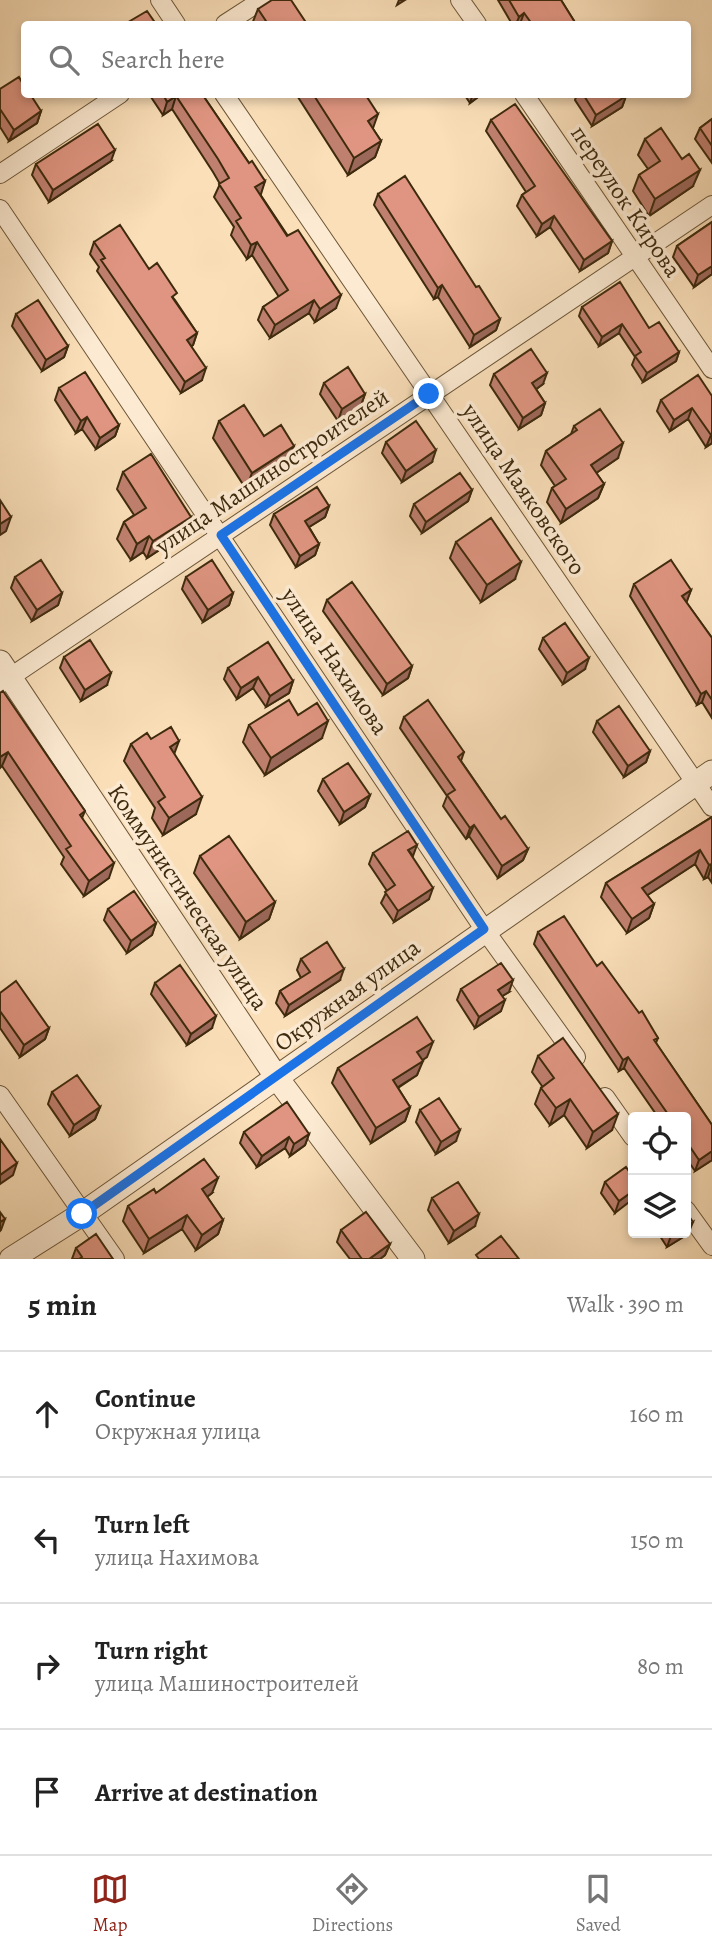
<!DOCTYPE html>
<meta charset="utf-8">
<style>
body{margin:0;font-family:Alegreya,serif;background:#f6f6f6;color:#222}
.controls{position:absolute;right:21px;bottom:21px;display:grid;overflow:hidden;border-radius:7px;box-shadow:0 4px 10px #0003}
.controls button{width:63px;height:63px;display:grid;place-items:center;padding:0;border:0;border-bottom:2px solid #e0e0e0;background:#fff;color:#222;font:35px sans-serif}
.stop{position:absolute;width:21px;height:21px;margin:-16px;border:5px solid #1a73e8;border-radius:50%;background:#fff}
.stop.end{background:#1a73e8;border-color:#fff;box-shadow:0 2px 7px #0008}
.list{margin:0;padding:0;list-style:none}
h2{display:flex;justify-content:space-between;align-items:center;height:91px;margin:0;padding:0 28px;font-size:30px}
h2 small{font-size:23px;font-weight:400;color:#767676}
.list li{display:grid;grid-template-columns:46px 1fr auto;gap:21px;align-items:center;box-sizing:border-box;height:126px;padding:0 28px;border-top:2px solid #e0e0e0}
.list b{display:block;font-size:26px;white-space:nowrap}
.list p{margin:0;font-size:23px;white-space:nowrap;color:#767676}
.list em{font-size:23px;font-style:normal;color:#767676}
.icon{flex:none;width:38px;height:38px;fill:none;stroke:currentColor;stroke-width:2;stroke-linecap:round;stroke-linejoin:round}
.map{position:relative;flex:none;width:712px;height:1259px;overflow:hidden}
.search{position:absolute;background:#fff;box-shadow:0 4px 10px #0003;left:21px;right:21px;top:21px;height:77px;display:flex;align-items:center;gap:18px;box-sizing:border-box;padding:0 24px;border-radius:7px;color:#767676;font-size:26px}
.sheet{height:595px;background:#fff}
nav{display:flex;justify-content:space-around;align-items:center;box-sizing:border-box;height:98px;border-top:2px solid #e0e0e0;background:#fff;font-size:19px;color:#767676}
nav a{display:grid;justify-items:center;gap:4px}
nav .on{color:#8f2418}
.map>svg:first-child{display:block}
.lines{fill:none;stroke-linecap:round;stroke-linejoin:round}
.minor-casing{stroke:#6d5738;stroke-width:20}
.tertiary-casing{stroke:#6d5738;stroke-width:25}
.minor{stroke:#fcead2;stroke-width:18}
.tertiary{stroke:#fcead2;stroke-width:23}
.wall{fill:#c0806f;stroke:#3e2a0d;stroke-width:2}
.shaded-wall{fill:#9c685a;stroke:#3e2a0d;stroke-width:2}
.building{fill:#df9581;stroke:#3e2a0d;stroke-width:2}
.route{stroke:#1a73e8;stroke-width:9}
.labels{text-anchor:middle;stroke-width:7;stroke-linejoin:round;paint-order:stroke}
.street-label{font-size:24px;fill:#3e2a0d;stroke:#fcead2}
</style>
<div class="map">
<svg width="712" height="1259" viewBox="0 0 712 1259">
<rect width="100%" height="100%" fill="#fadfb9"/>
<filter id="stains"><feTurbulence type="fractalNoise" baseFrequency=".00286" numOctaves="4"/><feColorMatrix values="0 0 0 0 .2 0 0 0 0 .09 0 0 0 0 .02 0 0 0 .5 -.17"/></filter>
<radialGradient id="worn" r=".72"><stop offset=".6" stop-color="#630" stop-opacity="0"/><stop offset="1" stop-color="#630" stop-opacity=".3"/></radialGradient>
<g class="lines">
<!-- minor casing -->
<g class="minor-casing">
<path id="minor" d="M160 0 176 24
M460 0 477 24
M225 24 262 0
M224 94 712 807
M524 94 712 369
M0 174 120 94
M0 209 484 929 576 1057
M0 684 712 205
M0 1095 115 1259
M605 1097 633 1137
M686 1210 712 1246"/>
</g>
<!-- tertiary casing -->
<g class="tertiary-casing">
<path id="tertiary" d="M0 662 277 1078 413 1259
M11 1259 82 1214 712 772"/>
</g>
<!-- minor -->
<use href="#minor" class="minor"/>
<!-- tertiary -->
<use href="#tertiary" class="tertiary"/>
</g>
<!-- wall -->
<path class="wall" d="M498 0H561L576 24H512Z
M258 9 307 24H252Z
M0 89 41 111 37 123 9 141 0 127Z
M149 94H202L249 163 265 181 260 194 336 308 315 322 309 313 270 338 258 320 263 307 279 297 252 255 247 259 231 235 234 227 214 197 220 184 213 172 172 109 163 115Z
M296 94H365L373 129 381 141 375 157 348 175Z
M464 94H482L470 103Z
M577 94H625L626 96 622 107 592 126 575 100Z
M712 119V163L695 139 700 128Z
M491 120 612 241 608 253 580 271 550 227 537 236 517 206 522 195 526 192 486 131Z
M645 139 693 186 649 216 633 191 639 175 648 169 638 155Z
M111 161 49 202 32 175 36 164Z
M378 194 500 319 496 330 470 347 438 297 434 299 374 205Z
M712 222V274L694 287 673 257 677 246Z
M94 242 149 269 175 300 197 333 193 345 191 346 202 380 181 393 97 271 99 267 90 254Z
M582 307 649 328 679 352 676 361 643 382 632 365 635 357 619 333 599 346 579 316Z
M16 314 68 346 64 357 42 371 12 326Z
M494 374 543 384 536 389 545 403 541 415 519 429 490 385Z
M324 383 365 394 361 405 338 421 320 394Z
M59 388 119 425 115 436 96 449 82 429 76 433 55 400Z
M712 396V443L706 447 688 419 670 431 657 411 661 400Z
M219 421 264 436 288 462 246 489 213 438Z
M574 426 618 458 596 473 604 484 598 498 561 523 547 502 552 488 555 486 541 465 546 451 571 434Z
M386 442 432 462 402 482 382 453Z
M123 472 191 517 185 533 147 558 143 552 131 560 117 539 124 522 134 515 117 489Z
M472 490 468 501 422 533 410 516 414 504Z
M329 506 325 517 309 527 319 544 315 555 296 567 270 525 274 514Z
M456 542 515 579 481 602 450 558Z
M15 577 62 593 58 605 32 621 11 588Z
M186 577 233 593 229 605 203 622 182 589Z
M634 584 691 590 686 602 712 638V718L702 702 697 705 630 596Z
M327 600 412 666 408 678 383 695 323 611Z
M543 638 585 669 563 684 539 649Z
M64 657 107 685 81 701 60 668Z
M228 668 293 681 289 693 266 707 253 688 237 699 224 679Z
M0 693 85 811 82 818 109 878 84 896 61 864 64 857 2 766Z
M298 715 322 738 265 775 243 742 249 725Z
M404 717 464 752 461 761 501 819 528 849 523 860 498 878 469 836 466 839 443 806 447 796 400 728Z
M597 721 650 751 646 762 624 777 593 732Z
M151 739 174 754 196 814 163 835 152 818 155 808 124 761 131 744Z
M323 779 370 795 365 807 340 824 318 791Z
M712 817V883L708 877 704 879 695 864 647 895 654 904 649 918 627 933 601 897 606 883Z
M373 853 412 856 429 899 394 922 381 903 387 891 369 864Z
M200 856 275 902 269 919 240 939 194 873Z
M108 909 156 923 152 935 127 953 104 920Z
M538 932 597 966 639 1013 658 1038 656 1043 712 1125V1160L695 1171 686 1158V1117H658L624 1068 619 1071 534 944Z
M301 959 340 980 285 1016 276 1003 280 991 301 978 297 970Z
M155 983 212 1028 187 1045 151 994Z
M461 989 509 992 502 996 501 1011 475 1028 457 1000Z
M0 993 49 1028 45 1039 20 1057 0 1028Z
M538 1056 612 1130 587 1148 564 1115 550 1125 535 1104 541 1088 542 1086 532 1072Z
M427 1057 422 1060 417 1075 398 1088 410 1107 405 1121 371 1143 332 1083 338 1068Z
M52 1092 100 1107 95 1119 70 1136 48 1104Z
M420 1110 456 1141 436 1154 416 1122Z
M244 1132 309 1134 305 1145 290 1156 285 1148 257 1167 240 1143Z
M633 1177 615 1213 601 1193 605 1182Z
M156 1193H212L207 1197 223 1220 218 1234 196 1250 182 1229 144 1253 123 1221 128 1206Z
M432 1198 475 1226 449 1243 428 1210Z
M341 1230 390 1244 385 1255 380 1259H350L337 1242Z
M658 1233H686L688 1234 667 1247Z
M76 1248 113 1259H72Z"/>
<!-- shaded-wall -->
<path class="shaded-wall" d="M399 0H405L397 5Z
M524 13 520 24H516L519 17Z
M473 94H482L470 103Z
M176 96 172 109 163 115 167 102Z
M626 96 622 107 592 126 596 115Z
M41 111 37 123 9 141 14 130Z
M378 114 372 131 368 121Z
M381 141 375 157 348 175 354 158Z
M115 150 111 161 49 202 53 190Z
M700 170 693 186 649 216 655 199Z
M265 181 261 194 250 200 255 187Z
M554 216 550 227 537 236 542 224Z
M612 241 608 253 580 271 584 260Z
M257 242 252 255 247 259 251 245Z
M712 266V274L694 287 698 275Z
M442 285 438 297 434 299 438 288Z
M341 295 336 308 315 322 320 309Z
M314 300 309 313 270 338 275 325Z
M500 319 496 330 470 347 474 335Z
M622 324 619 333 599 346 602 337Z
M197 333 193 345 183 351 187 340Z
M68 346 64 357 42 371 46 360Z
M679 352 676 361 643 382 647 373Z
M206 368 202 380 181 393 185 382Z
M547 373 543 384 528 395 532 383Z
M365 394 361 405 338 421 342 409Z
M545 403 541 415 519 429 523 418Z
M692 408 688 419 670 431 674 420Z
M87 417 82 429 76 433 81 421Z
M119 425 115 436 96 449 100 438Z
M712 434V443L706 447 711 435Z
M623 443 618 458 586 480 591 465Z
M294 446 288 462 246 489 252 473Z
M436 450 432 462 402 482 406 471Z
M604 484 598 498 561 523 566 509Z
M472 490 468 501 422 533 426 522Z
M329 506 325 517 301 532 305 521Z
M11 517 6 531 0 535V524Z
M191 517 185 533 147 558 153 541Z
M149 536 143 552 131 560 137 544Z
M319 544 315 555 296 567 300 556Z
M521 562 515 579 481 602 487 585Z
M691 590 687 601 678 607 682 596Z
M62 593 58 605 32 621 37 610Z
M233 593 229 605 203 622 208 610Z
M589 658 585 669 563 684 567 673Z
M412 666 408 678 383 695 387 684Z
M111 673 107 685 81 701 85 690Z
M258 677 253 688 237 699 241 688Z
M293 681 289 693 266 707 270 696Z
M706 691 702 702 697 705 701 694Z
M328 721 322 738 265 775 271 758Z
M179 741 173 757 170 747Z
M650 751 646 762 624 777 628 766Z
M8 752 2 766 0 768V757Z
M370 795 365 807 340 824 344 812Z
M202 797 196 814 163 835 169 818Z
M474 825 469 836 466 839 470 828Z
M417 845 413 856 408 850Z
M528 849 523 860 498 878 502 866Z
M700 850 695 864 637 902 642 888Z
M114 863 109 878 84 896 89 881Z
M712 864 708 877 704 879 709 865Z
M433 888 429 899 394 922 398 911Z
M275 902 269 919 240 939 246 922Z
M654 904 649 918 627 933 632 919Z
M156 923 152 935 127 953 131 941Z
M344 969 340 980 285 1016 289 1005Z
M513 980 509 992 494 1001 498 990Z
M505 1000 501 1011 475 1028 479 1017Z
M216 1016 212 1028 187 1045 191 1034Z
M49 1028 45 1039 20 1057 24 1045Z
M433 1042 427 1057 412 1067 417 1052Z
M628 1057 624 1068 619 1071 623 1060Z
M423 1061 417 1075 387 1094 393 1080Z
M570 1099 564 1115 550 1125 556 1108Z
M100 1107 95 1119 70 1136 74 1125Z
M410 1107 405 1121 371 1143 376 1128Z
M618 1114 612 1130 587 1148 593 1132Z
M460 1130 456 1141 436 1154 441 1142Z
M309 1134 305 1145 290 1156 294 1144Z
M289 1137 285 1148 257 1167 262 1156Z
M712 1151V1160L695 1171 699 1160Z
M17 1163 13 1175 0 1184V1175Z
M218 1178 212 1193 197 1204 202 1189Z
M633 1191V1199L615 1213 619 1201Z
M479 1214 475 1226 449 1243 454 1231Z
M187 1215 182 1229 144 1253 149 1239Z
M5 1219 1 1230 0 1231V1222Z
M223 1220 218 1234 196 1250 202 1235Z
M693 1222 688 1234 667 1247 671 1236 676 1233H686V1227Z
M390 1244 385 1255 380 1259H369Z"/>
<!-- building -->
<path class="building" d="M272 0H291L307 24H268L258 9Z
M509 0H561L576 24H532L524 13 519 17Z
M147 11 156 24H125Z
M19 77 24 86V94H30L41 111 14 130 0 109V89Z
M163 94H202L249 163 252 161 265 181 255 187 287 236 298 230 341 295 320 309 314 300 275 325 263 307 288 290 257 242 251 245 236 221 241 218 219 184 229 178 218 159 176 96 167 102Z
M313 94H365L378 114 368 121 381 141 354 158Z
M583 94H625L626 96 596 115Z
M515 104 612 241 584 260 554 216 542 224 522 195 535 186 491 120Z
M712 119V146L700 128Z
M98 124 115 150 53 190 36 164Z
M661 128 682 159 689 154 700 170 655 199 639 175 660 161 645 139Z
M405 176 476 287 479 286 500 319 474 335 442 285 438 288 378 194Z
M712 222V266L698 275 677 246Z
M120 225 149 269 157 263 177 293 172 297 197 333 187 340 206 368 185 382 101 260 105 258 94 242Z
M620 282 649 328 659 322 679 352 647 373 635 356 641 352 622 324 602 337 582 307Z
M38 300 68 346 46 360 16 314Z
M531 349 547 373 532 383 545 403 523 418 494 374Z
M348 367 365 394 342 409 324 383Z
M85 372 119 425 100 438 87 417 81 421 59 388Z
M698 375 712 396V434L711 435 692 408 674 420 661 400Z
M244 405 264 436 281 425 294 446 252 473 219 421Z
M600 409 623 443 591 465 604 484 566 509 552 488 566 479 546 451 577 430 574 426Z
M416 421 436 450 406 471 386 442Z
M151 454 191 517 153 541 149 536 137 544 124 522 146 508 123 472Z
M460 473 472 490 426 522 414 504Z
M317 487 329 506 305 521 319 544 300 556 274 514Z
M0 500 11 517 0 524Z
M491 518 521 562 487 585 456 542Z
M41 560 62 593 37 610 15 577Z
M212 560 233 593 208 610 186 577Z
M671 560 691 590 682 596 712 638V700L706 691 701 694 634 584Z
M352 582 412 666 387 684 327 600Z
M565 623 589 658 567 673 543 638Z
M90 640 111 673 85 690 64 657Z
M268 642 293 681 270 696 258 677 241 688 228 668Z
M3 691 85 811 80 815 114 863 89 881 66 849 71 846 8 752 0 757V693Z
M289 700 298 715 317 703 328 721 271 758 249 725Z
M428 700 464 752 458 757 501 819 505 816 528 849 502 866 474 825 470 828 447 795 455 790 404 717Z
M619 706 650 751 628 766 597 721Z
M171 727 179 741 170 747 202 797 169 818 158 802 165 797 131 744 147 733 151 739Z
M348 763 370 795 344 812 323 779Z
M712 817V864L709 865 700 850 642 888 654 904 632 919 606 883Z
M408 831 417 845 408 850 433 888 398 911 385 892 395 885 373 853Z
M229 836 275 902 246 922 200 856Z
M134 891 156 923 131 941 108 909Z
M564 916 597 966 602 962 639 1013 642 1011 658 1038 654 1040 712 1125V1151L699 1160 686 1141V1117H670L628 1057 623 1060 538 932Z
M327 942 344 969 289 1005 280 991 310 972 301 959Z
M501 963 513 980 498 990 505 1000 479 1017 461 989Z
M180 965 216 1016 191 1034 155 983Z
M16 981 49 1028 24 1045 0 1011V993Z
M417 1017 433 1042 417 1052 423 1061 393 1080 410 1107 376 1128 338 1068Z
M563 1038 618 1114 593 1132 570 1099 556 1108 541 1088 554 1078 538 1056Z
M77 1075 100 1107 74 1125 52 1092Z
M439 1098 460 1130 441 1142 420 1110Z
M287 1102 309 1134 294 1144 289 1137 262 1156 244 1132Z
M0 1139 17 1163 0 1175Z
M204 1159 218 1178 202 1189 223 1220 202 1235 187 1215 149 1239 128 1206 154 1189 156 1193Z
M626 1167 633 1177V1191L619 1201 605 1182Z
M458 1182 479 1214 454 1231 432 1198Z
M0 1212 5 1219 0 1222Z
M366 1212 390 1244 369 1259H362L341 1230Z
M686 1212 693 1222 686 1227Z
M96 1234 113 1259H79L82 1257 76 1248Z
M501 1236 519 1259H479L476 1255Z"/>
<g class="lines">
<!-- route -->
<path class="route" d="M82 1214 484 929 221 535 429 394"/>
</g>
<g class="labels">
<!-- street labels -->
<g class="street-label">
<text transform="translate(626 201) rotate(56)" y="8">переулок Кирова</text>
<text transform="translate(272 471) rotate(-34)" y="8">улица Машиностроителей</text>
<text transform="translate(524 489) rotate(56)" y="8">улица Маяковского</text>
<text transform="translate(335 661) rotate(56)" y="8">улица Нахимова</text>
<text transform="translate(188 897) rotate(56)" y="8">Коммунистическая улица</text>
<text transform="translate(347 995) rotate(-36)" y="8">Окружная улица</text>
</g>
</g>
<rect width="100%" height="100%" filter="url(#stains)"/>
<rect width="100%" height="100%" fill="url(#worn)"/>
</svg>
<div class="controls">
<button><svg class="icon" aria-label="locate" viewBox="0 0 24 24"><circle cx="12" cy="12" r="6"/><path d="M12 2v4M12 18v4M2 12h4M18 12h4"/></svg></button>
<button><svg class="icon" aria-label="layers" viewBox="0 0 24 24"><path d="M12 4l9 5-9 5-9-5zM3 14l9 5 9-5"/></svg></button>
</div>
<div class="stop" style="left:82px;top:1214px"></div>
<div class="stop end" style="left:429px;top:394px"></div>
<div class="search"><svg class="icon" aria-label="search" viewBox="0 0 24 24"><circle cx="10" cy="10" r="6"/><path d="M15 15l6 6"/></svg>Search here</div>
</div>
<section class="sheet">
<h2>5 min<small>Walk · 390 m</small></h2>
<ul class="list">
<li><svg class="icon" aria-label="ahead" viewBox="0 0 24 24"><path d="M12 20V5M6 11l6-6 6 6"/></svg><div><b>Continue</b><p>Окружная улица</p></div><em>160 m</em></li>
<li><svg class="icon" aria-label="left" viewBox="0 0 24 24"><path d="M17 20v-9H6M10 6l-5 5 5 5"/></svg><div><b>Turn left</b><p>улица Нахимова</p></div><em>150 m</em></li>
<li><svg class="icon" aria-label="right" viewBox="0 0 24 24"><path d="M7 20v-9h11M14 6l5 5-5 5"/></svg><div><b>Turn right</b><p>улица Машиностроителей</p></div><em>80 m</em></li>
<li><svg class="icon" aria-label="arrive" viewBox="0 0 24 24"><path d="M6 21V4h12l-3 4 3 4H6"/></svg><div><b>Arrive at destination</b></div></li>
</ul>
</section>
<nav>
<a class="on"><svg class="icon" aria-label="map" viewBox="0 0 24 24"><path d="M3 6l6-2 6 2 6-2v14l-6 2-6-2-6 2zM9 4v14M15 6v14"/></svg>Map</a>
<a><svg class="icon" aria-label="directions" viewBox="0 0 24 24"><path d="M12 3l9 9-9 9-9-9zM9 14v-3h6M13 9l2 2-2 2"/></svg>Directions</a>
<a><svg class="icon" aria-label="saved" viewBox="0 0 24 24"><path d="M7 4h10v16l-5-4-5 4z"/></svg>Saved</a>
</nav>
